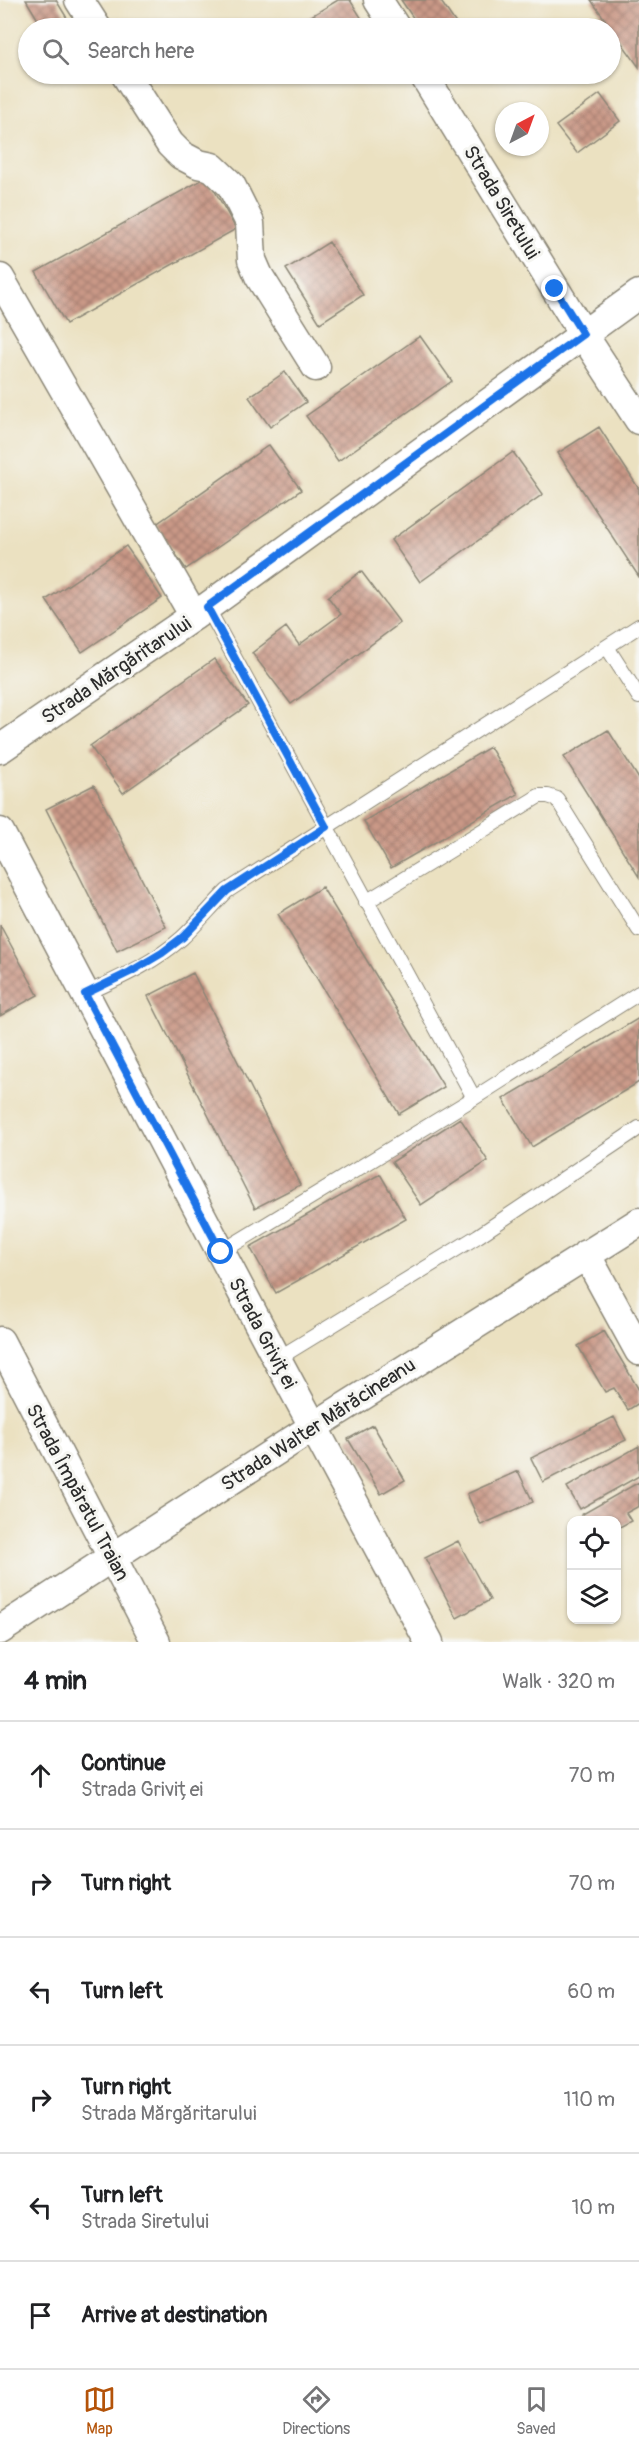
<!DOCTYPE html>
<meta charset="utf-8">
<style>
body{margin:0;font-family:Pangolin,sans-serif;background:#f6f6f6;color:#202124}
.controls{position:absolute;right:18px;bottom:18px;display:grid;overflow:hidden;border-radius:12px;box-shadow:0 2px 4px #0004}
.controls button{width:54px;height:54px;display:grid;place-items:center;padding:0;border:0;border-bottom:2px solid #e0e0e0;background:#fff;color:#202124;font:30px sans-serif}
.compass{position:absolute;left:495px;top:102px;width:54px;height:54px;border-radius:50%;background:#fff;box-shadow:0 2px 4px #0004;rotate:41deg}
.stop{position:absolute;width:18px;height:18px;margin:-14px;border:4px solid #1a73e8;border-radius:50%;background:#fff}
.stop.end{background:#1a73e8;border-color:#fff;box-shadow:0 2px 6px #0008}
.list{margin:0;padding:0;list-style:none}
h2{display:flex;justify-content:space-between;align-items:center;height:78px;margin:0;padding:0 24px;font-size:26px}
h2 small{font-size:20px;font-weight:400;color:#757577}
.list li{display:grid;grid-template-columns:39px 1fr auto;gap:18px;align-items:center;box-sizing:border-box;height:108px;padding:0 24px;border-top:2px solid #e0e0e0}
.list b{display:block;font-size:22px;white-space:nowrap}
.list p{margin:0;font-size:20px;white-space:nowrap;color:#757577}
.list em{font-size:20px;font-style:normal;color:#757577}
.icon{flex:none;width:33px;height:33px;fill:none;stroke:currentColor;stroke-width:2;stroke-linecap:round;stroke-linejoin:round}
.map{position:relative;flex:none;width:639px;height:1642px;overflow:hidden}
.search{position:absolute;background:#fff;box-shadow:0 2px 4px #0004;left:18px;right:18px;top:18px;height:66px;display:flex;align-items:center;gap:15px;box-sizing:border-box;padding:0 21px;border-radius:33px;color:#757577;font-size:22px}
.sheet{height:726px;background:#fff}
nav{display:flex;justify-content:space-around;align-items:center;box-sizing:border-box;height:84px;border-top:2px solid #e0e0e0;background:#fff;font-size:16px;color:#757577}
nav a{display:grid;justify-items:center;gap:3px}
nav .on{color:#b45309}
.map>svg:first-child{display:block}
.building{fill:url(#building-cross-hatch)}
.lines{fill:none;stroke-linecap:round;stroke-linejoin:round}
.lane-casing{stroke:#8b8676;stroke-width:16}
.street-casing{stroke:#8b8676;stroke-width:31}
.lane{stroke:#fff;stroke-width:14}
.street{stroke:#fff;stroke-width:28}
.route{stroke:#1a73e8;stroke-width:8}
.labels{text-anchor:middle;stroke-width:6;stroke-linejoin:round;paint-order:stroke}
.street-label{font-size:20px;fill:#2b2b2b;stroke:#f6f6f2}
</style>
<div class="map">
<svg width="639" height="1642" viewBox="0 0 639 1642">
<defs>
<pattern id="building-cross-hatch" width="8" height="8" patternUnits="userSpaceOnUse" patternTransform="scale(1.5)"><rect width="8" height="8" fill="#ca9987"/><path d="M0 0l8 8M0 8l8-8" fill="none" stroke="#a47d6f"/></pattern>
</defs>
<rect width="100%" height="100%" fill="#f6f6f2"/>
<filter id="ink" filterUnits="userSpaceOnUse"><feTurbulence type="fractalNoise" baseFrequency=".0167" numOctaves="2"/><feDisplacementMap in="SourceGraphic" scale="12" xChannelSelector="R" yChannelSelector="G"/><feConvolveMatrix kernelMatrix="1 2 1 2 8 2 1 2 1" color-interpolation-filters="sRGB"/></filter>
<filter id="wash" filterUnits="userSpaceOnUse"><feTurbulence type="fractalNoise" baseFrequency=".008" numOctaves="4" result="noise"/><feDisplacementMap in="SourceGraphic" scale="24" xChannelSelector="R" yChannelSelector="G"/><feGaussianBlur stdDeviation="1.35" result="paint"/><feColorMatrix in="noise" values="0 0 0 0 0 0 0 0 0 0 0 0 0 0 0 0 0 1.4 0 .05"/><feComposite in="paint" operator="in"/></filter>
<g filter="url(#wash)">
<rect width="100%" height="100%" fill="#ebe1c1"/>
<g id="blocks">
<!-- building -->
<path class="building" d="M26 0H56L73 28H43Z
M338 0H350L362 19 347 28H300L298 24Z
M401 0H440L459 28H420Z
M591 0H639V67Z
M600 94 620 121 577 153 556 126Z
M207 177 236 229 66 324 36 272Z
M329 242 363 295 320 323 286 269Z
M420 336 452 381 338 461 306 416Z
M285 372 306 402 270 427 249 397Z
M599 427 639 489V577L558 453Z
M269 445 301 490 186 569 155 525Z
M513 452 543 494 420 582 391 540Z
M126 546 162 598 82 652 46 600Z
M361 571 400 623 291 704 252 653 286 627 299 645 341 614 328 597Z
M214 659 248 705 123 793 90 746Z
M608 730 639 779V877L564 757Z
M490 747 518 794 391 868 364 821Z
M94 785 166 927 117 951 46 809Z
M322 887 444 1087 399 1114 278 914Z
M0 925 38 995 0 1016Z
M193 973 300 1185 255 1208 148 996Z
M639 1018V1082L532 1147 503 1099Z
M460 1118 488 1161 421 1205 392 1162Z
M380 1174 406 1219 276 1293 250 1247Z
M604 1331 639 1390V1403L628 1410 614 1388 605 1392 578 1346Z
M614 1417 626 1440 543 1482 531 1458Z
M373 1425 405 1480 381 1494 348 1439Z
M639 1446V1476L580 1509 567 1487Z
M518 1471 533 1502 481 1525 467 1494Z
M639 1482V1506L626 1513 631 1521 616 1529V1520H584L581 1515Z
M458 1541 490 1600 457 1618 425 1558Z"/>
</g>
</g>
<g filter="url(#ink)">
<use href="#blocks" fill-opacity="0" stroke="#8b8676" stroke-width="1.5"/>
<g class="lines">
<!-- lane casing -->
<g class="lane-casing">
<path id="lane" d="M207 607 474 1098
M607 647 639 697
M366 902 539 796H548L557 799 639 930
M85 994C119 978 154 963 182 938 197 924 212 906 227 891L639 626
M221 1252 474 1098 639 993
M277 1359 478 1236 639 1128"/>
</g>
<!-- street casing -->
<g class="street-casing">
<path id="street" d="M79 0 97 28
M378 0 396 28
M125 74 170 144 181 155 198 164 212 167 231 185 250 223 252 260 259 276 316 367
M423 74 583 334 639 420
M0 278 194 616
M0 749 207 607 639 294
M0 832 277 1359 429 1642
M586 1254 639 1351
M0 1341 156 1642
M0 1630 313 1427 639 1222"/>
</g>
<!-- lane -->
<use href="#lane" class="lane"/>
<!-- street -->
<use href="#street" class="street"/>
</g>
</g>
<g class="lines" filter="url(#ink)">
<!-- route -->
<path class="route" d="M221 1252 85 994 130 972 162 953 183 937 227 891 326 827 207 607 583 334 555 289"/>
</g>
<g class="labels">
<!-- street labels -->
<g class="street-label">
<text transform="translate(502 202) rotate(59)" y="7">Strada Siretului</text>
<text transform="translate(116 670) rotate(-34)" y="7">Strada Mărgăritarului</text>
<text transform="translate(263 1333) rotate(62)" y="7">Strada Griviței</text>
<text transform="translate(318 1424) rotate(-33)" y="7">Strada Walter Mărăcineanu</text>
<text transform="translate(78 1492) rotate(62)" y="7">Strada Împăratul Traian</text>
</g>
</g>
</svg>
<div class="controls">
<button><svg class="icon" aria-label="locate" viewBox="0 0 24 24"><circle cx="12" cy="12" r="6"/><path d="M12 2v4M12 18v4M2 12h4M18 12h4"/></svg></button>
<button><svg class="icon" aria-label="layers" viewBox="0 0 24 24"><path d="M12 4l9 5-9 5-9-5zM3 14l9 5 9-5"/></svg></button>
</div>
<svg class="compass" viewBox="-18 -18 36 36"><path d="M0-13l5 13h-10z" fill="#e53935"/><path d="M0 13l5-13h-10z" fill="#757577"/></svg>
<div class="stop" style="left:221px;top:1252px"></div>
<div class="stop end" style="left:555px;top:289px"></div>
<div class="search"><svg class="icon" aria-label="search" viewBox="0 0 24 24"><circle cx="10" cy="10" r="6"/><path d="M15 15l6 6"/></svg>Search here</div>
</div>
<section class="sheet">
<h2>4 min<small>Walk · 320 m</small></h2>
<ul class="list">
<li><svg class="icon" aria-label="ahead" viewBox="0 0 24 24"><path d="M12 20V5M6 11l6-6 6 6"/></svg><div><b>Continue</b><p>Strada Griviței</p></div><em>70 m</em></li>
<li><svg class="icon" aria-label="right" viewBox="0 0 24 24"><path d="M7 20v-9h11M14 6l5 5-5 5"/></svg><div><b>Turn right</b></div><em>70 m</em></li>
<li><svg class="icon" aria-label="left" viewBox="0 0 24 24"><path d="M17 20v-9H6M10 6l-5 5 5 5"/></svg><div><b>Turn left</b></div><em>60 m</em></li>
<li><svg class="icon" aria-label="right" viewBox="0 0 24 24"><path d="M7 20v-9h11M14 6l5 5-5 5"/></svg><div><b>Turn right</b><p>Strada Mărgăritarului</p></div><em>110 m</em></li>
<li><svg class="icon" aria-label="left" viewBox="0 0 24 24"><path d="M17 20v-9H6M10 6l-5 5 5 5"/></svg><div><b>Turn left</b><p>Strada Siretului</p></div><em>10 m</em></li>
<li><svg class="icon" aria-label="arrive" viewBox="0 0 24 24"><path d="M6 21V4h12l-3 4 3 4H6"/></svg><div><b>Arrive at destination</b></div></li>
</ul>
</section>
<nav>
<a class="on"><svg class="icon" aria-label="map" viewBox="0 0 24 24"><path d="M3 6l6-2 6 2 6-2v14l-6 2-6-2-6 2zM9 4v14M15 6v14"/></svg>Map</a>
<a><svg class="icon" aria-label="directions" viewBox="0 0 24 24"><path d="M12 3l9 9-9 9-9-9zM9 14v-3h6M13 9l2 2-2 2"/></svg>Directions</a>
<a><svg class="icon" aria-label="saved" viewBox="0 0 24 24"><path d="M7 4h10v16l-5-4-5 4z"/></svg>Saved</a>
</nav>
